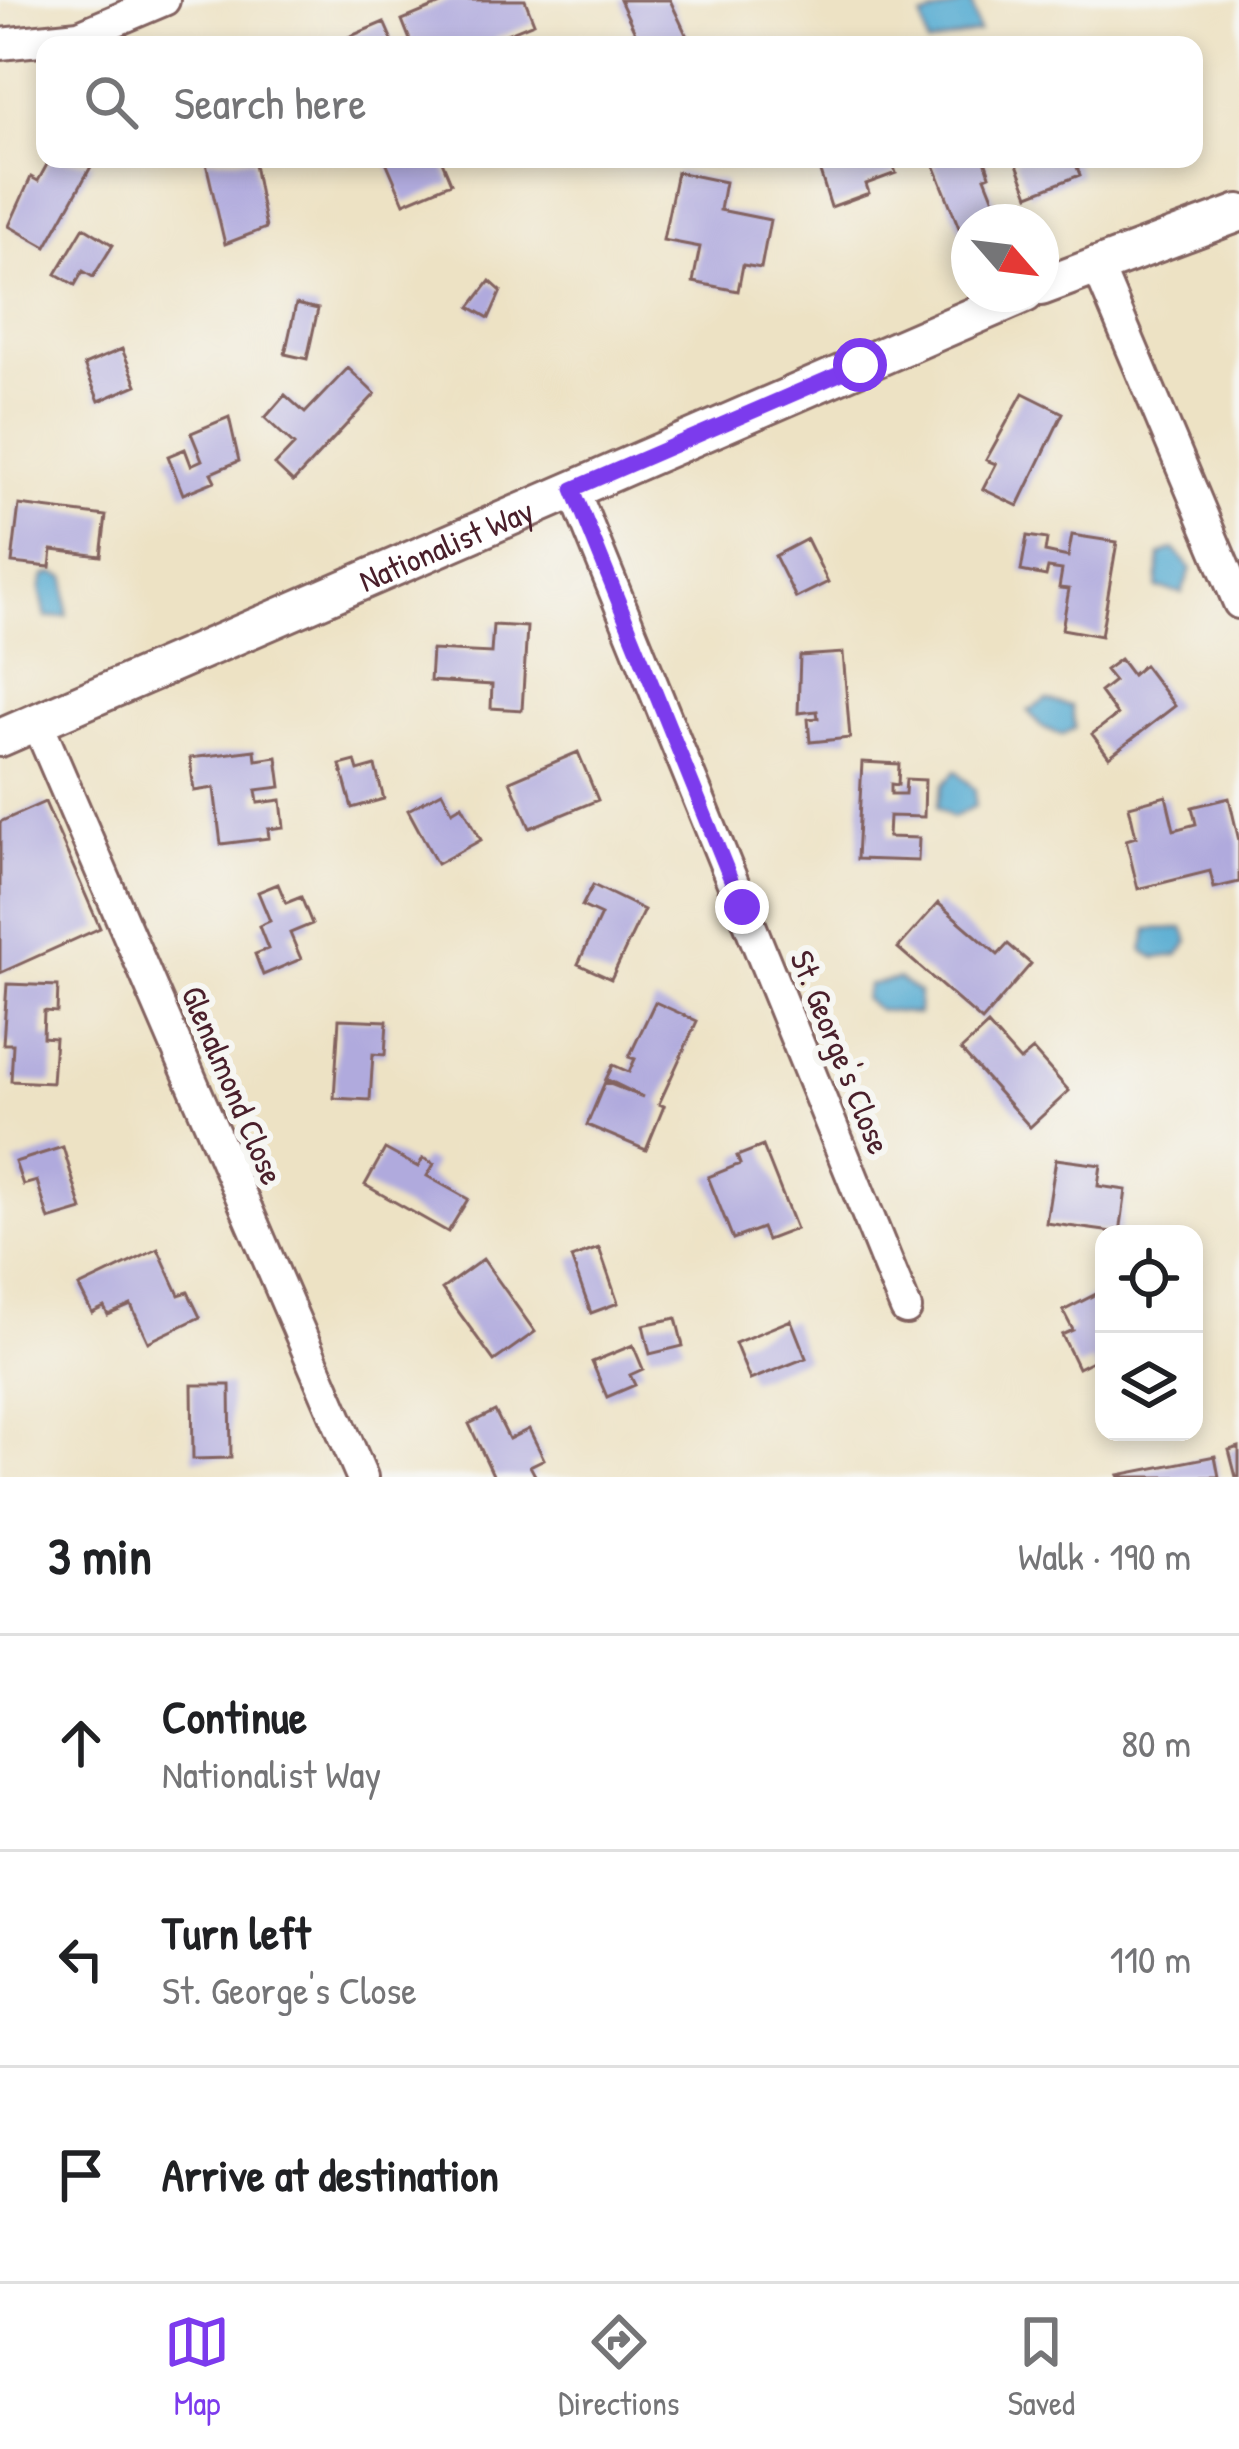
<!DOCTYPE html>
<meta charset="utf-8">
<style>
body{margin:0;font-family:"Patrick Hand",sans-serif;background:#f6f6f6;color:#202124}
.controls{position:absolute;right:36px;bottom:36px;display:grid;overflow:hidden;border-radius:24px;box-shadow:0 6px 18px #0003}
.controls button{width:108px;height:108px;display:grid;place-items:center;padding:0;border:0;border-bottom:3px solid #e0e0e0;background:#fff;color:#202124;font:60px sans-serif}
.compass{position:absolute;left:951px;top:204px;width:108px;height:108px;border-radius:50%;background:#fff;box-shadow:0 6px 18px #0003;rotate:118deg}
.stop{position:absolute;width:36px;height:36px;margin:-27px;border:9px solid #7c3aed;border-radius:50%;background:#fff}
.stop.end{background:#7c3aed;border-color:#fff;box-shadow:0 3px 12px #0008}
.list{margin:0;padding:0;list-style:none}
h2{display:flex;justify-content:space-between;align-items:center;height:156px;margin:0;padding:0 48px;font-size:51px}
h2 small{font-size:39px;font-weight:400;color:#757577}
.list li{display:grid;grid-template-columns:78px 1fr auto;gap:36px;align-items:center;box-sizing:border-box;height:216px;padding:0 48px;border-top:3px solid #e0e0e0}
.list b{display:block;font-size:45px;white-space:nowrap}
.list p{margin:0;font-size:39px;white-space:nowrap;color:#757577}
.list em{font-size:39px;font-style:normal;color:#757577}
.icon{flex:none;width:66px;height:66px;fill:none;stroke:currentColor;stroke-width:2;stroke-linecap:round;stroke-linejoin:round}
.map{position:relative;flex:none;width:1239px;height:1477px;overflow:hidden}
.search{position:absolute;background:#fff;box-shadow:0 6px 18px #0003;left:36px;right:36px;top:36px;height:132px;display:flex;align-items:center;gap:30px;box-sizing:border-box;padding:0 42px;border-radius:24px;color:#757577;font-size:45px}
.sheet{height:804px;background:#fff}
nav{display:flex;justify-content:space-around;align-items:center;box-sizing:border-box;height:168px;border-top:3px solid #e0e0e0;background:#fff;font-size:33px;color:#757577}
nav a{display:grid;justify-items:center;gap:6px}
nav .on{color:#7c3aed}
.map>svg:first-child{display:block}
.water{fill:#54abd1;stroke:#4f657e;stroke-width:3}
.building{fill:#b0aadd}
.lines{fill:none;stroke-linecap:round;stroke-linejoin:round}
.minor-casing{stroke:#836361;stroke-width:36}
.tertiary-casing{stroke:#836361;stroke-width:42}
.minor{stroke:#fff;stroke-width:30}
.tertiary{stroke:#fff;stroke-width:36}
.route{stroke:#7c3aed;stroke-width:15}
.labels{text-anchor:middle;stroke-width:12;stroke-linejoin:round;paint-order:stroke}
.street-label{font-size:33px;fill:#4a1f2b;stroke:#f6f6f2}
</style>
<div class="map">
<svg width="1239" height="1477" viewBox="0 0 1239 1477">
<rect width="100%" height="100%" fill="#f6f6f2"/>
<filter id="ink" filterUnits="userSpaceOnUse"><feTurbulence type="fractalNoise" baseFrequency=".00833" numOctaves="2"/><feDisplacementMap in="SourceGraphic" scale="24" xChannelSelector="R" yChannelSelector="G"/><feConvolveMatrix kernelMatrix="1 2 1 2 8 2 1 2 1" color-interpolation-filters="sRGB"/></filter>
<filter id="wash" filterUnits="userSpaceOnUse"><feTurbulence type="fractalNoise" baseFrequency=".004" numOctaves="4" result="noise"/><feDisplacementMap in="SourceGraphic" scale="48" xChannelSelector="R" yChannelSelector="G"/><feGaussianBlur stdDeviation="2.7" result="paint"/><feColorMatrix in="noise" values="0 0 0 0 0 0 0 0 0 0 0 0 0 0 0 0 0 1.4 0 .05"/><feComposite in="paint" operator="in"/></filter>
<g filter="url(#wash)">
<rect width="100%" height="100%" fill="#ede2c4"/>
<!-- water -->
<path class="water" d="M971 1 979 32 928 45 922 18Z
M1174 549 1191 569 1182 593 1157 588 1160 555Z
M53 573 66 577 67 616 46 618 40 589 44 576Z
M1046 700 1071 706 1075 728 1062 735 1042 727 1028 711Z
M956 770 975 790V806L952 818 937 807 943 785Z
M1183 928 1189 942 1178 955 1156 958 1143 951 1148 929Z
M898 979 919 993 918 1014 879 1010 864 999 868 985Z"/>
<g id="blocks">
<!-- building -->
<path class="building" d="M450 0H525L534 23 494 39 497 45H412L402 20Z
M620 0H670L691 45H641Z
M384 22 394 45H330Z
M50 159 93 163 46 247 9 226 31 177 38 181Z
M205 159H253L266 228 225 244Z
M385 159H441L451 183 404 203Z
M816 159H891L896 173 866 184 869 193 831 207Z
M941 159 985 160 990 175 985 177 1003 222H969V235L963 238 933 162Z
M1015 159H1074L1080 175 1029 195Z
M677 172 725 182 720 210 770 220 761 268 743 265 738 291 693 282 700 247 663 240Z
M84 227 113 245 93 277 83 271 75 285 56 274Z
M490 281 501 291 489 318 470 307Z
M296 304 318 309 307 359 285 354Z
M122 349 137 385 99 401 84 365Z
M348 368 375 394 293 482 275 465 294 445 265 418 285 395 305 413Z
M1023 393 1063 413 1018 506 983 489 996 464 986 460Z
M229 417 239 461 211 473 215 481 183 494 168 456 185 449 191 465 202 460 191 433Z
M19 505 106 516 101 556 52 550 50 567 12 563Z
M1072 535 1117 542 1101 636 1062 629 1069 589 1059 588 1062 570 1048 568 1046 576 1021 571 1027 536 1047 539 1045 552 1068 557Z
M807 539 828 582 796 598 775 556Z
M493 625 527 627 522 710 491 708 492 685 430 681 432 650 491 653Z
M843 653 850 738 810 742 808 719 818 718 817 711 798 713 800 656Z
M1120 659 1132 675 1144 665 1175 706 1109 757 1092 734 1117 715 1100 692 1114 681 1105 670Z
M255 750 256 760 277 757 281 787 256 790 258 803 281 800 284 827 268 829 269 838 221 844 214 788 194 791 190 758Z
M578 752 598 800 530 828 510 781Z
M355 761 358 771 375 766 384 799 352 808 340 765Z
M862 762 899 764 898 785 891 784V794H905L906 779 925 780 924 817 889 816 888 837 919 838 918 861 857 859Z
M442 792 452 811 462 805 481 840 437 864 408 810Z
M1166 796 1174 830 1196 824 1192 807 1229 798 1239 841V882L1214 888 1210 871 1138 889 1126 840 1136 837 1129 806Z
M45 802 100 928 0 973V822Z
M278 884 286 903 301 897 312 924 290 933 301 959 263 975 255 954 268 949 259 926 270 921 258 892Z
M593 885 644 910 611 979 578 964 601 915 582 906Z
M938 903 998 955 1008 944 1031 964 982 1021 898 948Z
M7 984 58 986 57 1012 44 1011 43 1037 55 1038 52 1083 11 1081 13 1044H3Z
M655 1002 697 1021 659 1104 664 1106 646 1150 587 1125 605 1082 643 1097 606 1079 613 1065 629 1072 635 1059 629 1057Z
M339 1019 387 1021 385 1055 373 1054 370 1100 334 1098Z
M988 1025 1020 1061 1033 1050 1069 1091 1030 1127 961 1050Z
M763 1146 796 1229 767 1240 762 1228 733 1239 708 1177 740 1164 737 1156Z
M63 1147 82 1210 49 1220 37 1181 23 1185 15 1162Z
M385 1149 418 1167 423 1158 434 1164 427 1176 468 1199 448 1232 365 1185Z
M1056 1159 1101 1165 1098 1186 1126 1190 1120 1233 1046 1223Z
M599 1248 618 1303 591 1313 571 1258Z
M158 1249 179 1295 188 1292 200 1317 148 1342 131 1305 108 1315 104 1307 92 1313 79 1287Z
M483 1259 535 1332 494 1361 442 1289Z
M1104 1290V1385L1092 1361 1078 1368 1062 1335 1073 1330 1063 1311Z
M676 1318 683 1346 650 1354 643 1325Z
M791 1320 806 1358 750 1380 735 1343Z
M633 1345 643 1369 630 1375 635 1385 607 1397 592 1362Z
M192 1385H230L231 1458 193 1459Z
M495 1411 509 1439 529 1429 544 1459 530 1466 536 1477H494L469 1424Z
M1239 1447V1477H1236L1229 1450Z
M1215 1456 1219 1477H1119L1118 1475Z"/>
</g>
</g>
<g filter="url(#ink)">
<use href="#blocks" fill-opacity="0" stroke="#836361" stroke-width="3"/>
<g class="lines">
<!-- minor casing -->
<g class="minor-casing">
<path id="minor" d="M0 44 79 36 164 0
M1096 263 1239 603
M573 489 906 1309
M37 722 362 1477"/>
</g>
<!-- tertiary casing -->
<g class="tertiary-casing">
<g id="tertiary">
<path d="M1041 287 1239 213"/>
<path id="s1" d="M0 738 1025 294"/>
</g>
</g>
<!-- minor -->
<use href="#minor" class="minor"/>
<!-- tertiary -->
<use href="#tertiary" class="tertiary"/>
</g>
</g>
<g class="lines" filter="url(#ink)">
<!-- route -->
<path class="route" d="M742 907 573 489 860 365"/>
</g>
<g class="labels">
<!-- street labels -->
<g class="street-label">
<text dy="12" stroke="none"><textPath href="#s1" startOffset="486">Nationalist Way</textPath></text>
<text transform="translate(841 1052) rotate(68)" y="12">St. George's Close</text>
<text transform="translate(233 1085) rotate(67)" y="12">Glenalmond Close</text>
</g>
</g>
</svg>
<div class="controls">
<button><svg class="icon" aria-label="locate" viewBox="0 0 24 24"><circle cx="12" cy="12" r="6"/><path d="M12 2v4M12 18v4M2 12h4M18 12h4"/></svg></button>
<button><svg class="icon" aria-label="layers" viewBox="0 0 24 24"><path d="M12 4l9 5-9 5-9-5zM3 14l9 5 9-5"/></svg></button>
</div>
<svg class="compass" viewBox="-18 -18 36 36"><path d="M0-13l5 13h-10z" fill="#e53935"/><path d="M0 13l5-13h-10z" fill="#757577"/></svg>
<div class="stop" style="left:860px;top:365px"></div>
<div class="stop end" style="left:742px;top:907px"></div>
<div class="search"><svg class="icon" aria-label="search" viewBox="0 0 24 24"><circle cx="10" cy="10" r="6"/><path d="M15 15l6 6"/></svg>Search here</div>
</div>
<section class="sheet">
<h2>3 min<small>Walk · 190 m</small></h2>
<ul class="list">
<li><svg class="icon" aria-label="ahead" viewBox="0 0 24 24"><path d="M12 20V5M6 11l6-6 6 6"/></svg><div><b>Continue</b><p>Nationalist Way</p></div><em>80 m</em></li>
<li><svg class="icon" aria-label="left" viewBox="0 0 24 24"><path d="M17 20v-9H6M10 6l-5 5 5 5"/></svg><div><b>Turn left</b><p>St. George's Close</p></div><em>110 m</em></li>
<li><svg class="icon" aria-label="arrive" viewBox="0 0 24 24"><path d="M6 21V4h12l-3 4 3 4H6"/></svg><div><b>Arrive at destination</b></div></li>
</ul>
</section>
<nav>
<a class="on"><svg class="icon" aria-label="map" viewBox="0 0 24 24"><path d="M3 6l6-2 6 2 6-2v14l-6 2-6-2-6 2zM9 4v14M15 6v14"/></svg>Map</a>
<a><svg class="icon" aria-label="directions" viewBox="0 0 24 24"><path d="M12 3l9 9-9 9-9-9zM9 14v-3h6M13 9l2 2-2 2"/></svg>Directions</a>
<a><svg class="icon" aria-label="saved" viewBox="0 0 24 24"><path d="M7 4h10v16l-5-4-5 4z"/></svg>Saved</a>
</nav>
